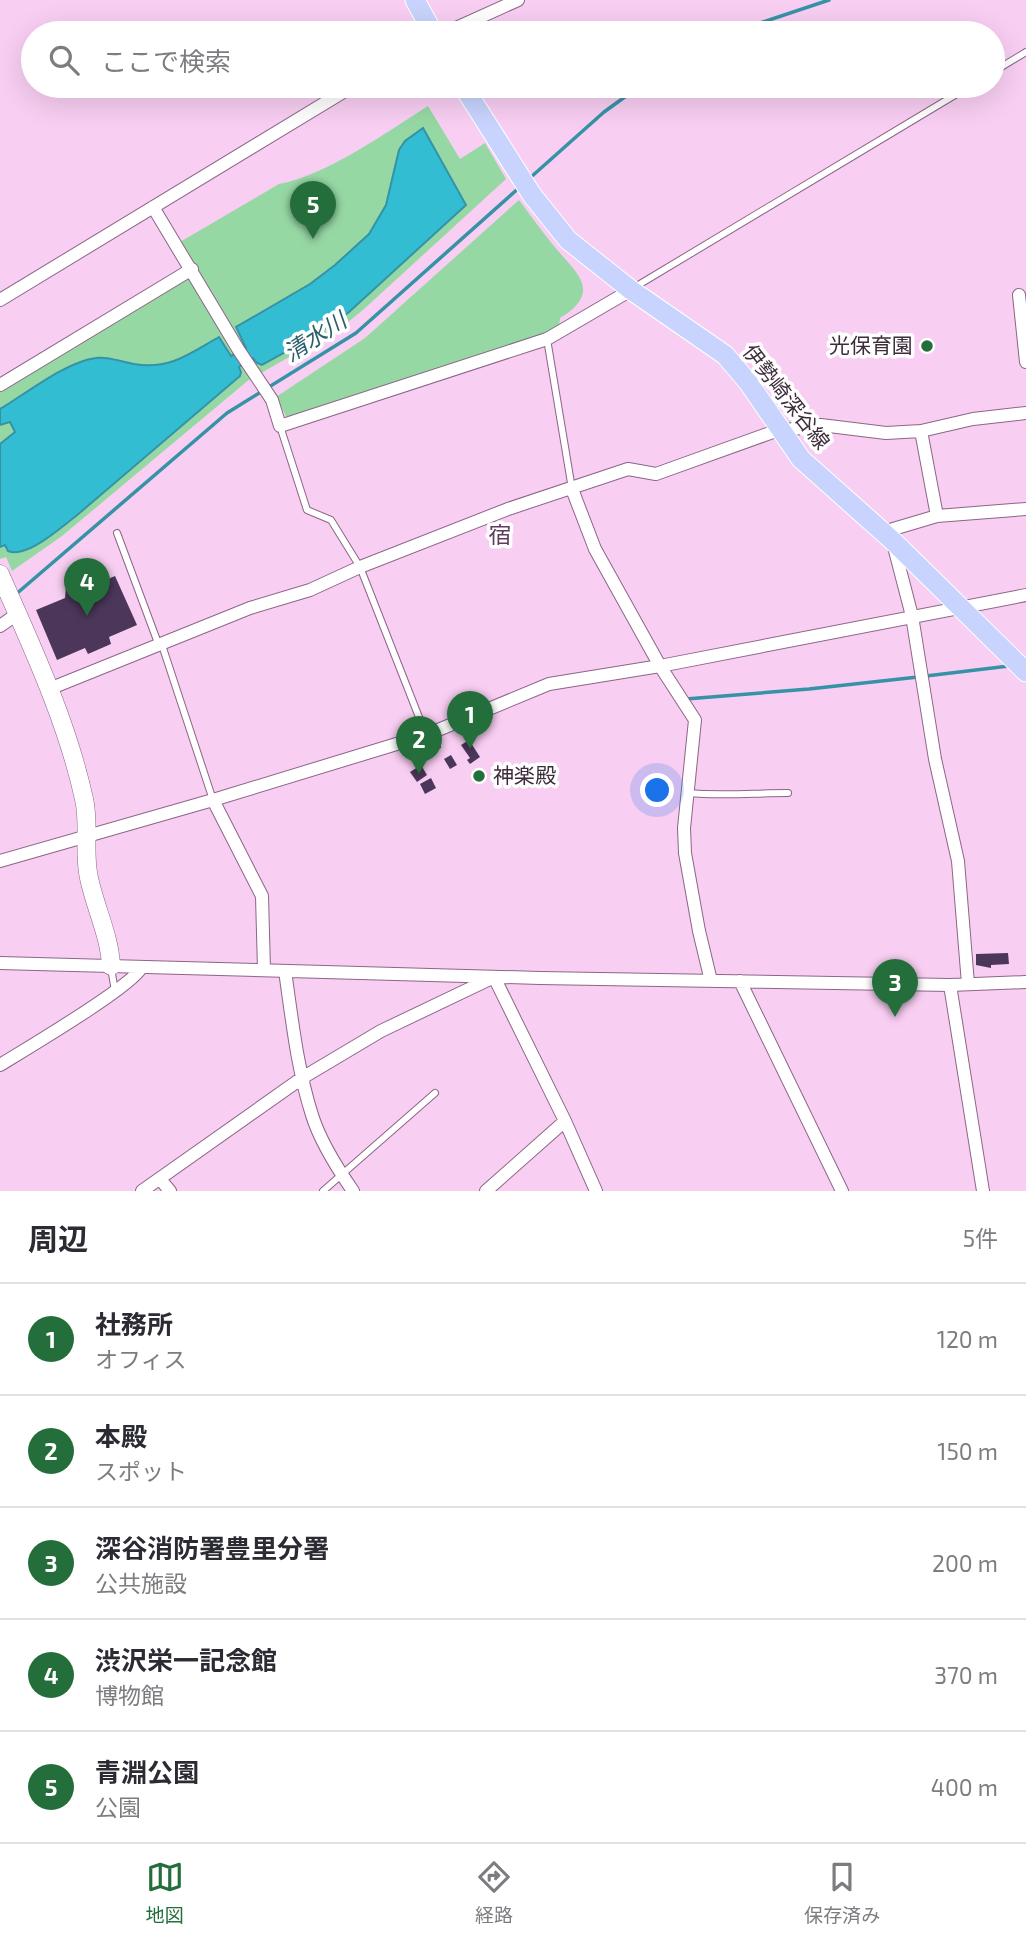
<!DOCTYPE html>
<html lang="ja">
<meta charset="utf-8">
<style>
body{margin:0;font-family:"Exo 2","Noto Sans JP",sans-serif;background:#f7f7f7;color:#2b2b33}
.you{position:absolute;left:658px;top:791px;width:24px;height:24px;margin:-18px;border:5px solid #fff;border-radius:50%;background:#1a73e8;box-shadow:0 0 0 10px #1a73e833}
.badge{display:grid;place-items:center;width:46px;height:46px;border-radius:50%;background:#246e3b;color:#fff;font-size:23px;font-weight:700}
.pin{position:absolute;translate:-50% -58px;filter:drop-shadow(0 2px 4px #0008)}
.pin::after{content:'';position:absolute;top:37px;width:24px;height:21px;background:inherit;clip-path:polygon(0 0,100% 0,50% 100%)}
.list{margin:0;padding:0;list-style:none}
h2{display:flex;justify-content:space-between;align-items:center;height:91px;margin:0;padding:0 28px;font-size:30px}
h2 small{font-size:23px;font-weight:400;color:#7c7c81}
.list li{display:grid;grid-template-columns:46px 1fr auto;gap:21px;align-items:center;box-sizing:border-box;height:112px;padding:0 28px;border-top:2px solid #e1e1e2}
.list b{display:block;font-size:26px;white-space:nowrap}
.list p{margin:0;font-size:23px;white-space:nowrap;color:#7c7c81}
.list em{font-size:23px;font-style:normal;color:#7c7c81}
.icon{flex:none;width:38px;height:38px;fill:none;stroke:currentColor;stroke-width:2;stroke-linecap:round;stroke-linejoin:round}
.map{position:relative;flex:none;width:1026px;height:1191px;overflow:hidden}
.search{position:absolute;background:#fff;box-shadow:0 7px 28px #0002;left:21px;right:21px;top:21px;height:77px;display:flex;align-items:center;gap:18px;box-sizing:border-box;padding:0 24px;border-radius:38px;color:#7c7c81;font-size:26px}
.sheet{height:651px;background:#fff}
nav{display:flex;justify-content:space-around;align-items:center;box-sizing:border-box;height:98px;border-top:2px solid #e1e1e2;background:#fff;font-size:19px;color:#7c7c81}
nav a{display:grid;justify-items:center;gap:4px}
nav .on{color:#246e3b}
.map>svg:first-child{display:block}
.green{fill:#96d8a4}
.water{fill:#33bdd3;stroke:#3692a5;stroke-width:2}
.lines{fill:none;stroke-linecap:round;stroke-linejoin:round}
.stream{stroke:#3692a5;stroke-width:3.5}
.building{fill:#4c375b}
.lane-casing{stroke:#8b6686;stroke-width:8}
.street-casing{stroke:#8b6686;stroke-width:14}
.secondary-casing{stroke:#8b6686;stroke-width:19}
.primary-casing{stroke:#fff;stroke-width:21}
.lane{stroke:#fff;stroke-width:6}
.street{stroke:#fff;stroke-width:12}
.secondary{stroke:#fff;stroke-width:18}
.primary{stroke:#c8d4fd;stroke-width:19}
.poi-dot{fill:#246e3b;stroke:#fefefe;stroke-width:2.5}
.labels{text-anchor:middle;stroke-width:7;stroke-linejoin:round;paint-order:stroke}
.poi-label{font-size:21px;fill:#3d2d3b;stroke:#fefefe;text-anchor:end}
.street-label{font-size:21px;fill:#3d2d3b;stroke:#fefefe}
.water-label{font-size:23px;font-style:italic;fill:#2a6069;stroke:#fefefe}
.neighbourhood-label{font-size:23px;fill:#5e3c5a;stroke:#fefefe}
</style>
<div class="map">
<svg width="1026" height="1191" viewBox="0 0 1026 1191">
<rect width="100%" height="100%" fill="#f8cef2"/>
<!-- green -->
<path class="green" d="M428 106 460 159 485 143 506 179 364 309 342 327 261 373 241 346 180 242 279 184C327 175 387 132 428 106Z
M519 200C530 215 541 230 553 245 574 271 605 291 560 318L559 326 544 335 295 416H286L276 397 365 338Z
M189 278 251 378 62 536 12 571 6 557 0 559V390Z"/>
<!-- water -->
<path class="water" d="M423 128 466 205 348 313 311 338 262 365 257 363 253 358 239 367 241 372 240 376 76 516C61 527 27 559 8 551L5 545 0 547V444L15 432 10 422 0 425V409C27 393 65 362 96 358 108 356 121 362 134 364 170 370 189 354 219 337L231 356 246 348 236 327 310 284 335 265 369 234 386 205 399 150 405 141Z"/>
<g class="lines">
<!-- stream -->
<path class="stream" d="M730 33 829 0
M531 177 604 112 640 86
M15 595 227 413 356 333 520 187
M926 676 1009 666
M686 699 809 689 918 677"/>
</g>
<!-- building -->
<path class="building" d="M115 576 137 625 109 637 111 644 88 654 85 648 57 660 36 610 65 598 66 587 73 581 82 582 87 588Z
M439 740 441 748 433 751 430 743Z
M469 740 480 757 470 764 467 760 470 758 461 745Z
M451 755 457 765 450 769 444 759Z
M421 765 427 775 417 782 410 772Z
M480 769 485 778 478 782 472 774Z
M431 778 436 788 425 794 420 784Z
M1008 953 1009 964 991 965V968L976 965V954Z"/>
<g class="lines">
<!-- lane casing -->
<g class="lane-casing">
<path id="lane" d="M993 72 1026 52
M635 287 970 86
M547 339 572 489
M280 426 307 510 331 520 360 567 426 735
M117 533 158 643
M161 642 213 800
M688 793C721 796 754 793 788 793
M111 968 115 991
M323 1191 435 1093"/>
</g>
<!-- street casing -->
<g class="street-casing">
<path id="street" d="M445 33 518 0
M153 207 238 349 272 400 280 426 547 339 631 290
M1019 295 1026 362
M0 300 353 86
M0 385 192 269
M921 431 937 516
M572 489 595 549 660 666 695 720 684 828 685 853 699 931 711 981
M883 532 937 516 1026 509
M893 543 912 616 935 759 958 861 968 984
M0 626 17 614
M49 689 250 608 310 590 360 567 508 509 628 469 656 474 773 432 821 425 886 433 921 431 973 419 1026 413
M213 800 262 896 264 970
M0 861 213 800 426 735 549 684 660 666 1026 595
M0 963 540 978 950 985 1026 982
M285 971C292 1019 297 1068 312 1115 320 1141 337 1168 353 1191
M740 981 842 1191
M950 985 983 1191
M0 1065C26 1049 131 987 141 968
M160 1179 170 1191
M142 1191 302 1078 381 1031 494 977 565 1121 596 1191
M486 1191 565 1121"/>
</g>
<!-- secondary casing -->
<g class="secondary-casing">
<path id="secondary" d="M0 574C32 647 67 721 84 799 90 825 83 852 89 878 95 907 110 937 111 966"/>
</g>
<!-- primary casing -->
<g class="primary-casing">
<path id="primary" d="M415 0 433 33
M463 86 532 195 568 240 631 290 725 355 748 382 801 459 893 541 1026 672"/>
</g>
<!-- lane -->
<use href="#lane" class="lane"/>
<!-- street -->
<use href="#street" class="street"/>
<!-- secondary -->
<use href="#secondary" class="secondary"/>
<!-- primary -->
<use href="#primary" class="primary"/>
</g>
<!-- markers -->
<g class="poi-dot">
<circle cx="927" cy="346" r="7"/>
<circle cx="479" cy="776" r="7"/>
</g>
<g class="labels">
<!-- poi labels -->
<g class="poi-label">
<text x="913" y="353">光保育園</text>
<text x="493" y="783" text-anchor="start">神楽殿</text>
</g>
<!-- street labels -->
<g class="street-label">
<text transform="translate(786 397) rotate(52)" y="7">伊勢崎深谷線</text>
</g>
<!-- water labels -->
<g class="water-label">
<text transform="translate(315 337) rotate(-33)" y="8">清水川</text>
</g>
<!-- neighbourhood labels -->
<g class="neighbourhood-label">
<text x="500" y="543">宿</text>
</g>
</g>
</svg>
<div class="you"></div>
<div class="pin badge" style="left:470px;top:749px">1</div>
<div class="pin badge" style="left:419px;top:774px">2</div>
<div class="pin badge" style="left:895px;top:1017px">3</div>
<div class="pin badge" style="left:87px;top:616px">4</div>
<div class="pin badge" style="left:313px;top:239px">5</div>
<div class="search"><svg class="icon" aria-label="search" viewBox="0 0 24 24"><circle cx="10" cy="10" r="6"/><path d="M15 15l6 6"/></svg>ここで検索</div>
</div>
<section class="sheet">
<h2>周辺<small>5件</small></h2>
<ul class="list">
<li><span class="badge">1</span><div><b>社務所</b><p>オフィス</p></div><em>120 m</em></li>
<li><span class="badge">2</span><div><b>本殿</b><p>スポット</p></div><em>150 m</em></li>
<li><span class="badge">3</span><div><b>深谷消防署豊里分署</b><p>公共施設</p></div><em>200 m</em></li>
<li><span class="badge">4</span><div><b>渋沢栄一記念館</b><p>博物館</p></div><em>370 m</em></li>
<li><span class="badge">5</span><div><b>青淵公園</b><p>公園</p></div><em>400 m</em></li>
</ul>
</section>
<nav>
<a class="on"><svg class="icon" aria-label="map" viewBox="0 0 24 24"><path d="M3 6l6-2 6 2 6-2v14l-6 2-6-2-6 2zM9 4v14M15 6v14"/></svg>地図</a>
<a><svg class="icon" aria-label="directions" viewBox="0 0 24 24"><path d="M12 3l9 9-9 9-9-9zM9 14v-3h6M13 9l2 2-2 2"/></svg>経路</a>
<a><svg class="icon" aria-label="saved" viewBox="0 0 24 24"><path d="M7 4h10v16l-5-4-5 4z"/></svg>保存済み</a>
</nav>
